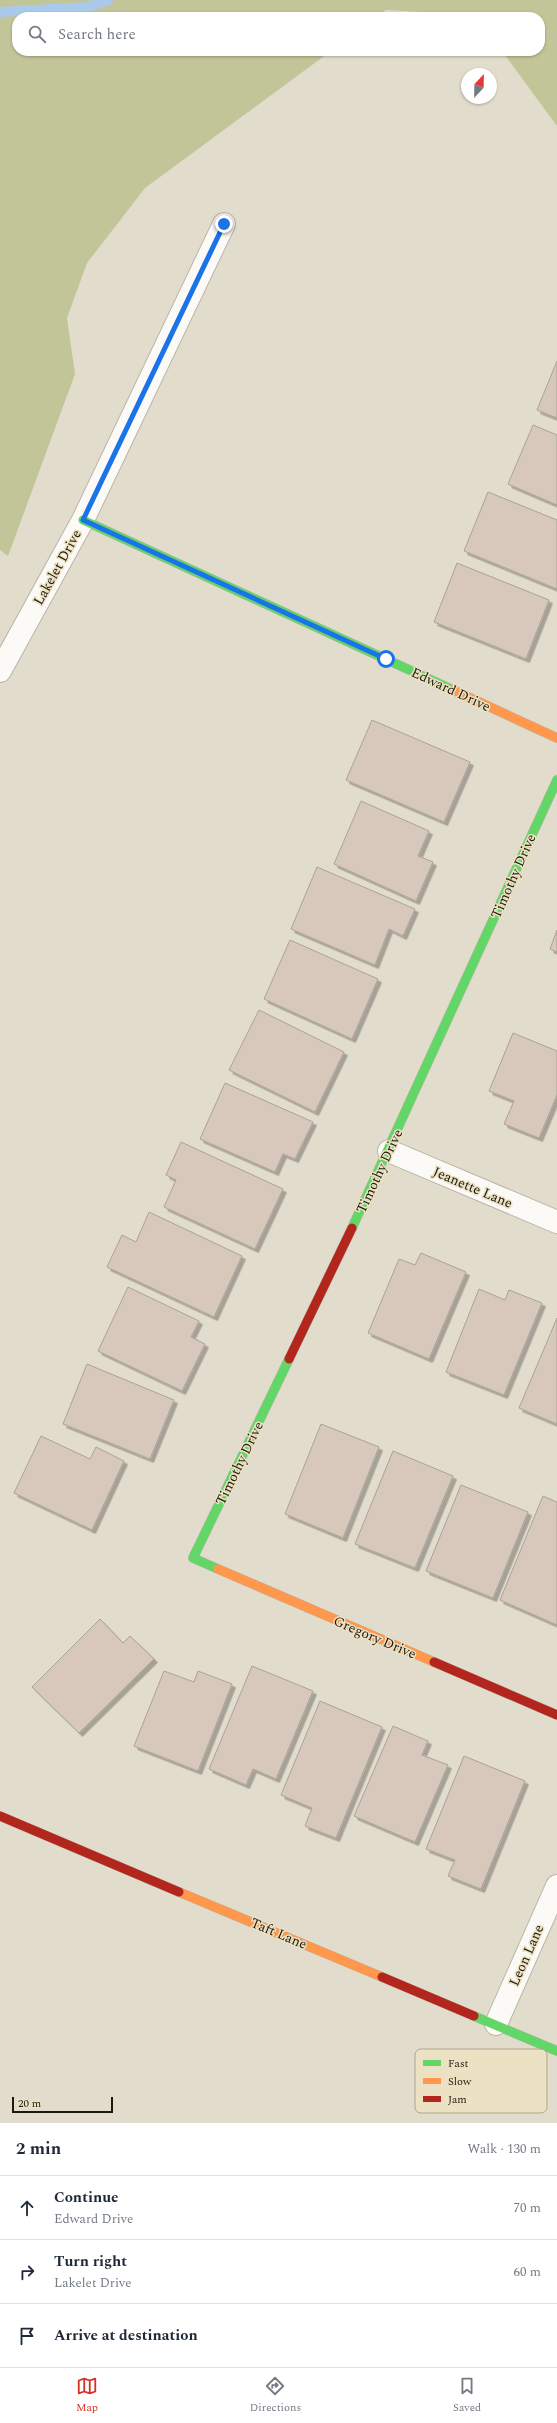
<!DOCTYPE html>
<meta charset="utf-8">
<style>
body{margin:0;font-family:Spectral,serif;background:#f2f2f3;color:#1f2937}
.compass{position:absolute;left:461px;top:68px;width:36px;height:36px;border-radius:50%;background:#fff;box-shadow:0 1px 3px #0004;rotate:22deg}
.scale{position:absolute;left:12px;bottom:10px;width:101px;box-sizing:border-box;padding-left:4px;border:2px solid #1d190e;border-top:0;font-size:11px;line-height:14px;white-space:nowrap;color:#1d190e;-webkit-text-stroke:3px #ece1c2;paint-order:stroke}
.stop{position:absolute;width:12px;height:12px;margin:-9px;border:3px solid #1a73e8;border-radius:50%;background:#fff}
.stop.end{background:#1a73e8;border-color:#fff;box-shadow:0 1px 4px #0008}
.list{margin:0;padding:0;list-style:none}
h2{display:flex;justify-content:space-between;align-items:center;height:52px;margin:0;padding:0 16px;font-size:17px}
h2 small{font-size:13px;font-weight:400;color:#747a83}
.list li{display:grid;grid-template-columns:26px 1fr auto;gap:12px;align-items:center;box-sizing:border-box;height:64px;padding:0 16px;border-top:1px solid #e0e1e3}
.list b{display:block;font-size:15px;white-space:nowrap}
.list p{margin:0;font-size:13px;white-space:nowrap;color:#747a83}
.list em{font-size:13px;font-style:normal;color:#747a83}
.icon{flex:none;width:22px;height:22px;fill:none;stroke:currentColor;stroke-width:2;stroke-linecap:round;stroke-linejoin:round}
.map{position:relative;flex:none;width:557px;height:2123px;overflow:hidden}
.search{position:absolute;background:#fff;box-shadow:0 1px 3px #0004;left:12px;right:12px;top:12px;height:44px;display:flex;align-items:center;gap:10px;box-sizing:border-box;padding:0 14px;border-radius:16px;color:#747a83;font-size:15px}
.sheet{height:244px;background:#fff}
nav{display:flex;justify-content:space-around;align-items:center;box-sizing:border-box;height:56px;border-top:1px solid #e0e1e3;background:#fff;font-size:11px;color:#747a83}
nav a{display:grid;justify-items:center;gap:2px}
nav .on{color:#d93025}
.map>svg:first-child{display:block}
.forest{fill:#c1c598}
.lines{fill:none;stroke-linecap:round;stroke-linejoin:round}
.stream{stroke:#a9caeb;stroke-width:10}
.building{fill:#d8c7bb;stroke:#aaa298;filter:url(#shadow)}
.street-casing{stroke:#bab5a8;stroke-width:24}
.fast-casing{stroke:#bab5a8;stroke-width:10}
.slow-casing{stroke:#bab5a8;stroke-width:10}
.jam-casing{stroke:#bab5a8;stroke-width:10}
.street{stroke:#fbfaf7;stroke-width:22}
.fast{stroke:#63d668;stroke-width:9}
.slow{stroke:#ff974d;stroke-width:9}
.jam{stroke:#b3261e;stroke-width:9}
.route{stroke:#1a73e8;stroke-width:5}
.labels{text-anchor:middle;stroke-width:3;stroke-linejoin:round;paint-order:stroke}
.street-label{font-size:14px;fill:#1d190e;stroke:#ece1c2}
.key{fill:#ece1c2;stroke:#aea58c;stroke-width:1}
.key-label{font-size:11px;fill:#1d190e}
</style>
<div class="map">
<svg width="557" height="2123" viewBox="0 0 557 2123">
<defs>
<filter id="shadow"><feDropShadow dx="3.5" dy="3.5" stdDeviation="0" flood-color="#0004"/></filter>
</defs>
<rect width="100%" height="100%" fill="#e2dccc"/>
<!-- forest -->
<path class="forest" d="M0 0H557V126L502 51H540V17H449L443 13 386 10 377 17H17V51H331L145 188 87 263 67 318 75 374 8 556 0 550Z"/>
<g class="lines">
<!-- stream -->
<path class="stream" d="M0 12 88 7 108 0"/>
</g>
<!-- building -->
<path class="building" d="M557 361V418L537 410Z
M533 425 557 435V505L508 484Z
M488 492 557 520V589L464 551Z
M457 563 549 600 526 659 434 622Z
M372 720 470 762 444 822 346 780Z
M361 801 429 831 418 856 433 862 416 901 334 864Z
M317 867 415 909 403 936 389 929 375 965 291 929Z
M557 930V952L550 949Z
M290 940 378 979 352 1039 264 999Z
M259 1010 344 1052 315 1112 229 1070Z
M513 1033 557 1051V1095L539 1138 504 1124 514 1101 489 1091Z
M225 1083 313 1122 295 1159 283 1154 275 1172 200 1139Z
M181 1142 283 1189 255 1249 164 1207 176 1180 166 1175Z
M149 1212 242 1256 214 1317 107 1267 122 1235 136 1242Z
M421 1253 466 1272 429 1359 368 1333 399 1259 415 1265Z
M128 1287 199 1321 191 1337 205 1344 182 1391 98 1351Z
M479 1289 505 1300 509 1290 542 1303 504 1395 446 1372Z
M557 1318V1424L519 1408Z
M87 1364 174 1400 150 1459 63 1424Z
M321 1424 379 1447 343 1538 285 1514Z
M41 1436 90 1459 96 1447 124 1461 92 1530 14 1493Z
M393 1451 453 1476 415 1568 355 1544Z
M461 1485 528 1512 493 1598 426 1571Z
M543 1496 557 1502V1625L500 1600Z
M100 1619 123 1643 130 1636 154 1659 79 1733 32 1687Z
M252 1666 313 1691 276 1779 253 1769 246 1785 209 1769Z
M164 1671 194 1682 198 1671 232 1684 198 1771 134 1746Z
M320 1701 382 1727 336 1838 305 1826 312 1808 281 1795Z
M393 1726 428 1741 422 1755 448 1765 415 1842 354 1816Z
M464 1756 525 1781 481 1889 448 1876 455 1860 426 1849Z"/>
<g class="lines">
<!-- street casing -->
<g class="street-casing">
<path id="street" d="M0 671 83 520 224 224
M389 1151 557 1222
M496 2024 557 1886"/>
</g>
<!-- fast casing -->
<g class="fast-casing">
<path id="fast" d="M83 520 453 690
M352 1228 557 780
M218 1569 193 1558 289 1359
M474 2016 557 2051"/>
</g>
<!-- slow casing -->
<g class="slow-casing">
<path id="slow" d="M453 690 557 738
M218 1569 434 1662
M179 1892 382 1977"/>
</g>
<!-- jam casing -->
<g class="jam-casing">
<path id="jam" d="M289 1359 352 1228
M434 1662 557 1715
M0 1816 179 1892
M382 1977 474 2016"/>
</g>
<!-- street -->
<use href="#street" class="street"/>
<!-- fast -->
<use href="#fast" class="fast"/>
<!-- slow -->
<use href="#slow" class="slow"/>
<!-- jam -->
<use href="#jam" class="jam"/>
</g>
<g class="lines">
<!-- route -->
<path class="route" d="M224 224 83 520 386 659"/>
</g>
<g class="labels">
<!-- street labels -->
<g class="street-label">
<text transform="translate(57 567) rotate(-61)" y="5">Lakelet Drive</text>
<text transform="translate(451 689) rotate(25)" y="5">Edward Drive</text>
<text transform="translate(513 876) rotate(-66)" y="5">Timothy Drive</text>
<text transform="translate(379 1171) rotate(-65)" y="5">Timothy Drive</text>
<text transform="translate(473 1187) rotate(23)" y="5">Jeanette Lane</text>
<text transform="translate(239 1463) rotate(-64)" y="5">Timothy Drive</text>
<text transform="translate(375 1637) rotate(23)" y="5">Gregory Drive</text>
<text transform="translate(279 1933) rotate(23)" y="5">Taft Lane</text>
<text transform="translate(526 1955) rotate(-66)" y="5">Leon Lane</text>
</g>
</g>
<!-- legend -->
<rect x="415" y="2049" width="132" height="64" rx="6" class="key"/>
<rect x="423" y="2060" width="18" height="6" fill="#63d668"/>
<rect x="423" y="2078" width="18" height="6" fill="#ff974d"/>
<rect x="423" y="2096" width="18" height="6" fill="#b3261e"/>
<g class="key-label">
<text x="448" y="2067">Fast</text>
<text x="448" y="2085">Slow</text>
<text x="448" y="2103">Jam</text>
</g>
</svg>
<svg class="compass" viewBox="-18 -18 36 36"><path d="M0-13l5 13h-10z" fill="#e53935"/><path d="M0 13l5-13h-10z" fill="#747a83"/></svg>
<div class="scale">20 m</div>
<div class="stop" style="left:386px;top:659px"></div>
<div class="stop end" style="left:224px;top:224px"></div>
<div class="search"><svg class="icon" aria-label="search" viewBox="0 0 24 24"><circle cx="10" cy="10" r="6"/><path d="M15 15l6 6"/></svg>Search here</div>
</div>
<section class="sheet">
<h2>2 min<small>Walk · 130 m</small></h2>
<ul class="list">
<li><svg class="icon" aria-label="ahead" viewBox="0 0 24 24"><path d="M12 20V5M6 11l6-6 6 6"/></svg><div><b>Continue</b><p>Edward Drive</p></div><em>70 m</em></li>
<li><svg class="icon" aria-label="right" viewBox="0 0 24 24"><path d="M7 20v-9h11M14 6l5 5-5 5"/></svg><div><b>Turn right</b><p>Lakelet Drive</p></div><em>60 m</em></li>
<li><svg class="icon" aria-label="arrive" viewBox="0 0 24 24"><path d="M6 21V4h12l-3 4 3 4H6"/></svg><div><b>Arrive at destination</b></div></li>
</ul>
</section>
<nav>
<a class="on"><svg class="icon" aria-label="map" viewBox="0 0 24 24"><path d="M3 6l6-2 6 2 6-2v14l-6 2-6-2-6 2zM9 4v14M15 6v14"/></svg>Map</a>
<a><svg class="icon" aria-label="directions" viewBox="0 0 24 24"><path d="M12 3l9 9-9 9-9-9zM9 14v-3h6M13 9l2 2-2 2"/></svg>Directions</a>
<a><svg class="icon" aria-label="saved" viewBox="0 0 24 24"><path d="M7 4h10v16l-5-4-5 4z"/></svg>Saved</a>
</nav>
